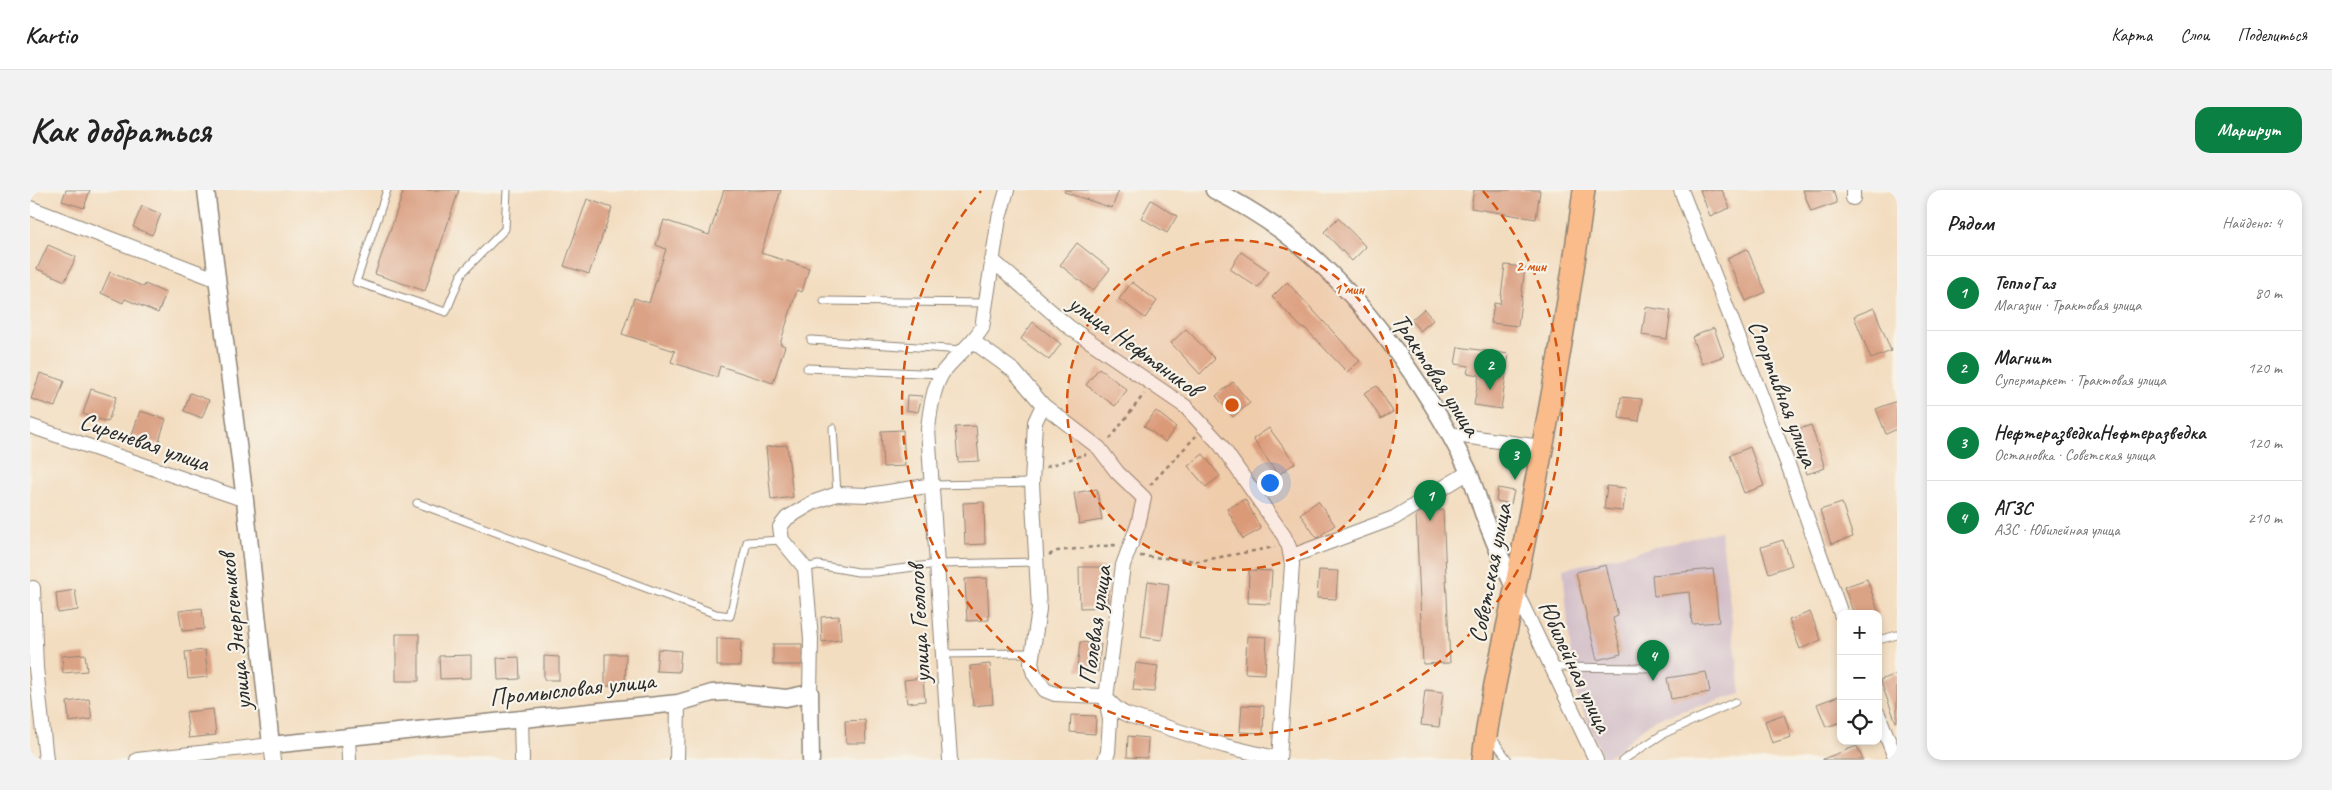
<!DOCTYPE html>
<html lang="ru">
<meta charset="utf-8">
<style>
body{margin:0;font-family:Caveat,sans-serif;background:#f2f2f2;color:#222}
.controls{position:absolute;right:15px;bottom:15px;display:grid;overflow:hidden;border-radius:10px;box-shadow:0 2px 8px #0003}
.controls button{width:45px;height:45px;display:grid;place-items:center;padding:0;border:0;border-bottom:1px solid #e0e0e0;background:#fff;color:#222;font:25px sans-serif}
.you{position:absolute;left:1239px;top:292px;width:18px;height:18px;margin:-12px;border:4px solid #fff;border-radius:50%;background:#1a73e8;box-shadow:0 0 0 8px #1a73e833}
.badge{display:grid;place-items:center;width:32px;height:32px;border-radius:50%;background:#0b8043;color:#fff;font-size:16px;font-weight:700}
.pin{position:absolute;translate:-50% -41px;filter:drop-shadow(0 1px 2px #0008)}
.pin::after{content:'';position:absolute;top:26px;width:18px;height:15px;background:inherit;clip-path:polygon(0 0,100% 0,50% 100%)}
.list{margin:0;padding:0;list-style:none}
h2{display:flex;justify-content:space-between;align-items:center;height:65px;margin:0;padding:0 20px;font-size:21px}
h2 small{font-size:16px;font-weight:400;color:#767676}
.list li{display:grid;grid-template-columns:32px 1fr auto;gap:15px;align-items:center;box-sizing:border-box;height:75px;padding:0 20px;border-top:1px solid #e0e0e0}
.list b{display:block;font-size:19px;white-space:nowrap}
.list p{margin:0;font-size:16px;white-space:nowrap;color:#767676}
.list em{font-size:16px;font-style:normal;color:#767676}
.icon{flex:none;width:28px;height:28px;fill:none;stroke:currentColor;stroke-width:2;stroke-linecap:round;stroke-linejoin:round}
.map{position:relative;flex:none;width:1867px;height:570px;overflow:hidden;border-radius:15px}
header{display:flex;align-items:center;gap:30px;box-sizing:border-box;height:70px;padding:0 25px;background:#fff;border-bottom:1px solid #e0e0e0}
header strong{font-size:24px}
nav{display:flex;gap:28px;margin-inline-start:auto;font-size:18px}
.intro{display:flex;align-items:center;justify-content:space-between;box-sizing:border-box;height:120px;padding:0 30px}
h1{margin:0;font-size:35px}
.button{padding:12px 22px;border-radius:15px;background:#0b8043;color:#fff;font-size:18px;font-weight:700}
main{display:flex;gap:30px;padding:0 30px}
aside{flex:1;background:#fff;border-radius:15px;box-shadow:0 2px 8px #0003}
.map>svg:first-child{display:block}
.industrial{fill:#d2bdc8}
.building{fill:#dba386}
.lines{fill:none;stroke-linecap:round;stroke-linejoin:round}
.service-casing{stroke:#8f8476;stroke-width:9}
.minor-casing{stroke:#8f8476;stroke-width:16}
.tertiary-casing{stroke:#8f8476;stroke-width:19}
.primary-casing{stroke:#8f8476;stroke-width:24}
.path{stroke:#8f8476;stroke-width:2.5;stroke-dasharray:4 4;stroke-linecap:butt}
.service{stroke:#fff;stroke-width:7}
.minor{stroke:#fff;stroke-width:14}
.tertiary{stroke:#fff;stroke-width:16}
.primary{stroke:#fabc8b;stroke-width:21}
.ring{fill:none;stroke:#d5540f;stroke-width:2.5;stroke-dasharray:9 6}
.labels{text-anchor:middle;stroke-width:4.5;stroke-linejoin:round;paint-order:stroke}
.street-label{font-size:25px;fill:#2b2b2b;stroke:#f7f3e8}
.centre{fill:#d5540f;stroke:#f7f3e8;stroke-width:2.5}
.ring-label{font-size:15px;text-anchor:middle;font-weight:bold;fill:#d5540f;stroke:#f7f3e8;stroke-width:4.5;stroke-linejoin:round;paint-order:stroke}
</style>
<header>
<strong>Kartio</strong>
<nav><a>Карта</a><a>Слои</a><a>Поделиться</a></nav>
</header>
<div class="intro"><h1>Как добраться</h1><a class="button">Маршрут</a></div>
<main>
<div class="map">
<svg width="1867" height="570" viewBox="0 0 1867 570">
<rect width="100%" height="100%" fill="#f7f3e8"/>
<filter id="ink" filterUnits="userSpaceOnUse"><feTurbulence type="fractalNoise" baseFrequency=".02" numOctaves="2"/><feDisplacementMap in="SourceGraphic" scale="10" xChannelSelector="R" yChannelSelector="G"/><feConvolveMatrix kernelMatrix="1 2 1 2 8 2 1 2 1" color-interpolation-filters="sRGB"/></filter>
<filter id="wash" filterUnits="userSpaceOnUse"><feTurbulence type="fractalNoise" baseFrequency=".0096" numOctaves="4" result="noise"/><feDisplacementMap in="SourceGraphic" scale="20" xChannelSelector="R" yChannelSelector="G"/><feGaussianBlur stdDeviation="1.12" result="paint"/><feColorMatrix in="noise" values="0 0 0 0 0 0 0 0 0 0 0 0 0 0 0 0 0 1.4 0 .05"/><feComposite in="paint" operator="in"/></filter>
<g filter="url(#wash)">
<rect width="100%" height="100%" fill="#f3ddc0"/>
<!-- industrial -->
<path class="industrial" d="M1691 341 1711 504 1625 529 1574 570 1544 499 1533 379Z"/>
<g id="blocks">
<!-- building -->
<path class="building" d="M36 0H60L54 18 32 11Z
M374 0H429L395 101 345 84Z
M694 0H751L731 63 779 78 772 102 767 100 750 154 755 156 743 193 690 176 687 187 641 172 645 161 592 144 604 108 619 113 636 59 626 55 634 30 679 45Z
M1035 0H1089L1082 18 1034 2Z
M1444 0H1510L1506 29 1441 18Z
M1670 0H1692L1700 18 1680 26Z
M1773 0H1803L1807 13 1781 22Z
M557 9 582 18 559 84 534 76Z
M1121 10 1147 26 1137 43 1111 28Z
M112 16 131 24 122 45 103 37Z
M1308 28 1336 57 1322 71 1294 42Z
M1047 53 1080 79 1063 101 1030 75Z
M18 55 46 67 35 91 7 79Z
M1717 59 1736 102 1716 111 1697 68Z
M1211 62 1239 81 1228 98 1200 79Z
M1475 75 1495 77 1488 136 1461 133 1464 113 1470 114Z
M80 82 114 97 115 94 136 103 128 123 95 109 93 113 71 103Z
M1102 92 1127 111 1115 128 1089 109Z
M1257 92 1330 171 1317 182 1275 138 1273 139 1242 107Z
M1616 117 1641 121 1637 149 1612 145Z
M1844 118 1861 161 1841 169 1824 126Z
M1394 119 1403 130 1390 141 1381 130Z
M1003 132 1031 154 1019 170 991 149Z
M1684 138 1694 166 1672 174 1662 147Z
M1156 139 1185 169 1170 184 1141 153Z
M1428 157 1479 164 1471 219 1444 215 1449 185 1437 183 1439 176 1425 174Z
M1069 178 1097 200 1085 216 1056 195Z
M10 183 34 191 25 217 1 209Z
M1203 192 1220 213 1203 227 1186 206Z
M1347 196 1363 222 1351 229 1334 203Z
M61 199 86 207 78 232 53 224Z
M160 203 179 210 172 228 154 221Z
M877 205 892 206 888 222 876 220Z
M1591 207 1612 209 1609 231 1589 228Z
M1867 211V239L1856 244 1846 219Z
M110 221 136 229 128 254 102 245Z
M1126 221 1146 237 1135 252 1114 236Z
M1781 235 1795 278 1777 284 1763 241Z
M946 236 949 271 928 272 925 237Z
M1239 238 1265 273 1248 285 1223 249Z
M873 240 875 276 853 277 851 241Z
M757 255 763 307 741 310 736 257Z
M1720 257 1734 296 1714 303 1700 265Z
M1173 264 1190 286 1176 297 1158 276Z
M1577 296 1596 298 1593 321 1574 319Z
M1468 298 1484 301 1481 314 1466 311Z
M1067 299 1072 330 1049 334 1044 303Z
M1215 309 1231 339 1213 349 1197 319Z
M1288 311 1305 335 1287 348 1270 324Z
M954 312 955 354 935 355 933 313Z
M1812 313 1823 347 1801 354 1790 320Z
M1413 320 1420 473 1393 474 1386 325 1392 321Z
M1753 350 1762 375 1739 383 1731 357Z
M1576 375 1588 426 1583 428 1591 464 1567 470 1546 382Z
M1049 377H1076L1078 417 1050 418Z
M1683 379 1689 432 1662 434 1659 402 1624 406 1622 385Z
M1219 380 1242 381 1240 414 1218 413Z
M1289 380 1308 381 1306 409 1287 408Z
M957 388 959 430 937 431 935 389Z
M1837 389 1849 424H1824L1814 397Z
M1118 391 1139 394 1132 450 1111 447Z
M45 400 48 420 28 423 26 403Z
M172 418 174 439 152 441 149 421Z
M1780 422 1791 450 1770 459 1759 430Z
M809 426 811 450 792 452 791 427Z
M366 444H389V491H366Z
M1217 446 1237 447 1235 484 1215 483Z
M687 448 711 449 710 476H687Z
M1050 452 1071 454 1068 482 1047 480Z
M743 454H772V475H743Z
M628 459 651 461 649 482 626 481Z
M175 460 178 487 158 489 155 462Z
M55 464 57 481 33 483 32 466Z
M575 464H596L595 496H575Z
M441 465V488L410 489 409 466Z
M514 466 529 467V490H514Z
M489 467 490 489 468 490 467 468Z
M1106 473 1128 476 1124 502 1103 500Z
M960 474 963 514 943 516 940 476Z
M1676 482 1680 502 1641 509 1637 488Z
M1867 484V532H1866L1850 490Z
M893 488 895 511 877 513 874 490Z
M1395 500 1413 502 1409 537 1391 535Z
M1811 505V532L1796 537 1787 514Z
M59 509 62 529 39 532 37 512Z
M1212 515 1234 516 1233 543 1210 542Z
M183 519 186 545 159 548 156 522Z
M1754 524 1761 547 1742 553 1735 531Z
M1041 525 1066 526 1065 544 1040 542Z
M835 530 836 553H816L815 531Z
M1098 546 1118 548 1117 568 1097 567Z
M1827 556 1833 570H1793V569Z"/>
</g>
</g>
<g filter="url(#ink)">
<use href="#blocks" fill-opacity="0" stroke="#8f8476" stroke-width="1"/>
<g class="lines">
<!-- service casing -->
<g class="service-casing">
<path id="service" d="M357 0 326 92 416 122 432 83 475 39 477 0
M794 111 955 113
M781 150 933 160
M777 178 912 184
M803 238 807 304
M903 295 1002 293
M387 313 686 424 700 426 717 352 752 350
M775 378 788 375 828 382H846L907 374 1007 372
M1848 450 1867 445
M912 464 1001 463
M1522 477 1616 478
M1461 546 1478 570
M1593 570 1633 544 1705 512"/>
</g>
<!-- minor casing -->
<g class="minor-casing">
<path id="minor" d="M1651 0 1760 280 1811 424
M1823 0V8
M0 18 188 90
M962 70 1039 137 1156 217 1190 254 1254 346 1259 357 1262 374 1249 570
M944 152 984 181 1013 215 1069 258 1087 282 1114 308 1108 335 1093 375 1076 508 1080 530 1078 562 1075 570
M1013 215 1005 232 1002 293 1009 419 1001 473 1004 484 1015 500 1025 504 1071 506C1081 509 1083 520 1098 525L1195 556 1249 569
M0 236 215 310
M1419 244 1511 257
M1262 366 1364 328 1439 282
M3 398 6 478 16 570
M1485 400 1566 570
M780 503 781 449 775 378 752 350 750 337 757 328 784 312 807 304 839 305 903 295
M1848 524 1866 570
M491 528 492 570
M318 547 319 570
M107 570 241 555 243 570
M647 570 648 513
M920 570 898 239C900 221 903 197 913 182 926 165 941 156 952 138L969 28 977 0"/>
</g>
<!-- tertiary casing -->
<g class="tertiary-casing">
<path id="tertiary" d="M176 0 215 310 241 555 648 513 682 503 698 502 756 508 780 503 781 570
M1184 0C1208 12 1231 26 1253 42 1328 98 1397 196 1438 280 1444 294 1448 309 1453 323 1463 349 1474 375 1485 400"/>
</g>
<!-- primary casing -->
<g class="primary-casing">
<path id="primary" d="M1453 570C1459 512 1474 456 1485 399 1511 267 1537 134 1554 0"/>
</g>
<!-- path -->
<path class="path" d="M1080 249 1114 204
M1016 277 1056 264
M1120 295 1166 246
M1019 365 1027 361 1084 355 1087 356
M1110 366 1169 371 1245 357"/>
<!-- service -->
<use href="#service" class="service"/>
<!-- minor -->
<use href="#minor" class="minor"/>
<!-- tertiary -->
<use href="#tertiary" class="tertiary"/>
<!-- primary -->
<use href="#primary" class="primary"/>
</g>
</g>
<!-- distance rings -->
<circle cx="1202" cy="215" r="165" fill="#d5540f" fill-opacity=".12"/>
<g class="ring">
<circle cx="1202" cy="215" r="165"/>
<path d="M1453 1A330 330 0 1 1 951 1"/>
</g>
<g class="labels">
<!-- street labels -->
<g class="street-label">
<text transform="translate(1105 155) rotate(36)" y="9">улица Нефтяников</text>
<text transform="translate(1407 184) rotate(57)" y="9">Трактовая улица</text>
<text transform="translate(1754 203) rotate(69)" y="9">Спортивная улица</text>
<text transform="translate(115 251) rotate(19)" y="9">Сиреневая улица</text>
<text transform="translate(1459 383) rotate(-79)" y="9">Советская улица</text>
<text transform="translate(888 434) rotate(-93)" y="9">улица Геологов</text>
<text transform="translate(1064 435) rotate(-82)" y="9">Полевая улица</text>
<text transform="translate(204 442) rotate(-96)" y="9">улица Энергетиков</text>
<text transform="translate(1546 476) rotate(65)" y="9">Юбилейная улица</text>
<text transform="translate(542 498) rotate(-6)" y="9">Промысловая улица</text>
</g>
</g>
<circle cx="1202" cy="215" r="8" class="centre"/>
<g class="ring-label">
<text x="1501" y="81">2 мин</text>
<text x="1319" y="104">1 мин</text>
</g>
</svg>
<div class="controls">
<button>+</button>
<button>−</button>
<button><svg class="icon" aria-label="locate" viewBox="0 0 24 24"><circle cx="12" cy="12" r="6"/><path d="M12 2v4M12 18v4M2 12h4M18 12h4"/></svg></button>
</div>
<div class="you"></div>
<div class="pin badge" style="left:1400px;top:331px">1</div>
<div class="pin badge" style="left:1460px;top:200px">2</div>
<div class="pin badge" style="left:1485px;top:290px">3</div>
<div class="pin badge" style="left:1623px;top:491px">4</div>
</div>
<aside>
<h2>Рядом<small>Найдено: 4</small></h2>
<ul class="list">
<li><span class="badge">1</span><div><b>ТеплоГаз</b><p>Магазин · Трактовая улица</p></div><em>80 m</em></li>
<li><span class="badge">2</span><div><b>Магнит</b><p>Супермаркет · Трактовая улица</p></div><em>120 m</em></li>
<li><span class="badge">3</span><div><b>НефтеразведкаНефтеразведка</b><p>Остановка · Советская улица</p></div><em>120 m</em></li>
<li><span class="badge">4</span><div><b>АГЗС</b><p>АЗС · Юбилейная улица</p></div><em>210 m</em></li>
</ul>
</aside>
</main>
